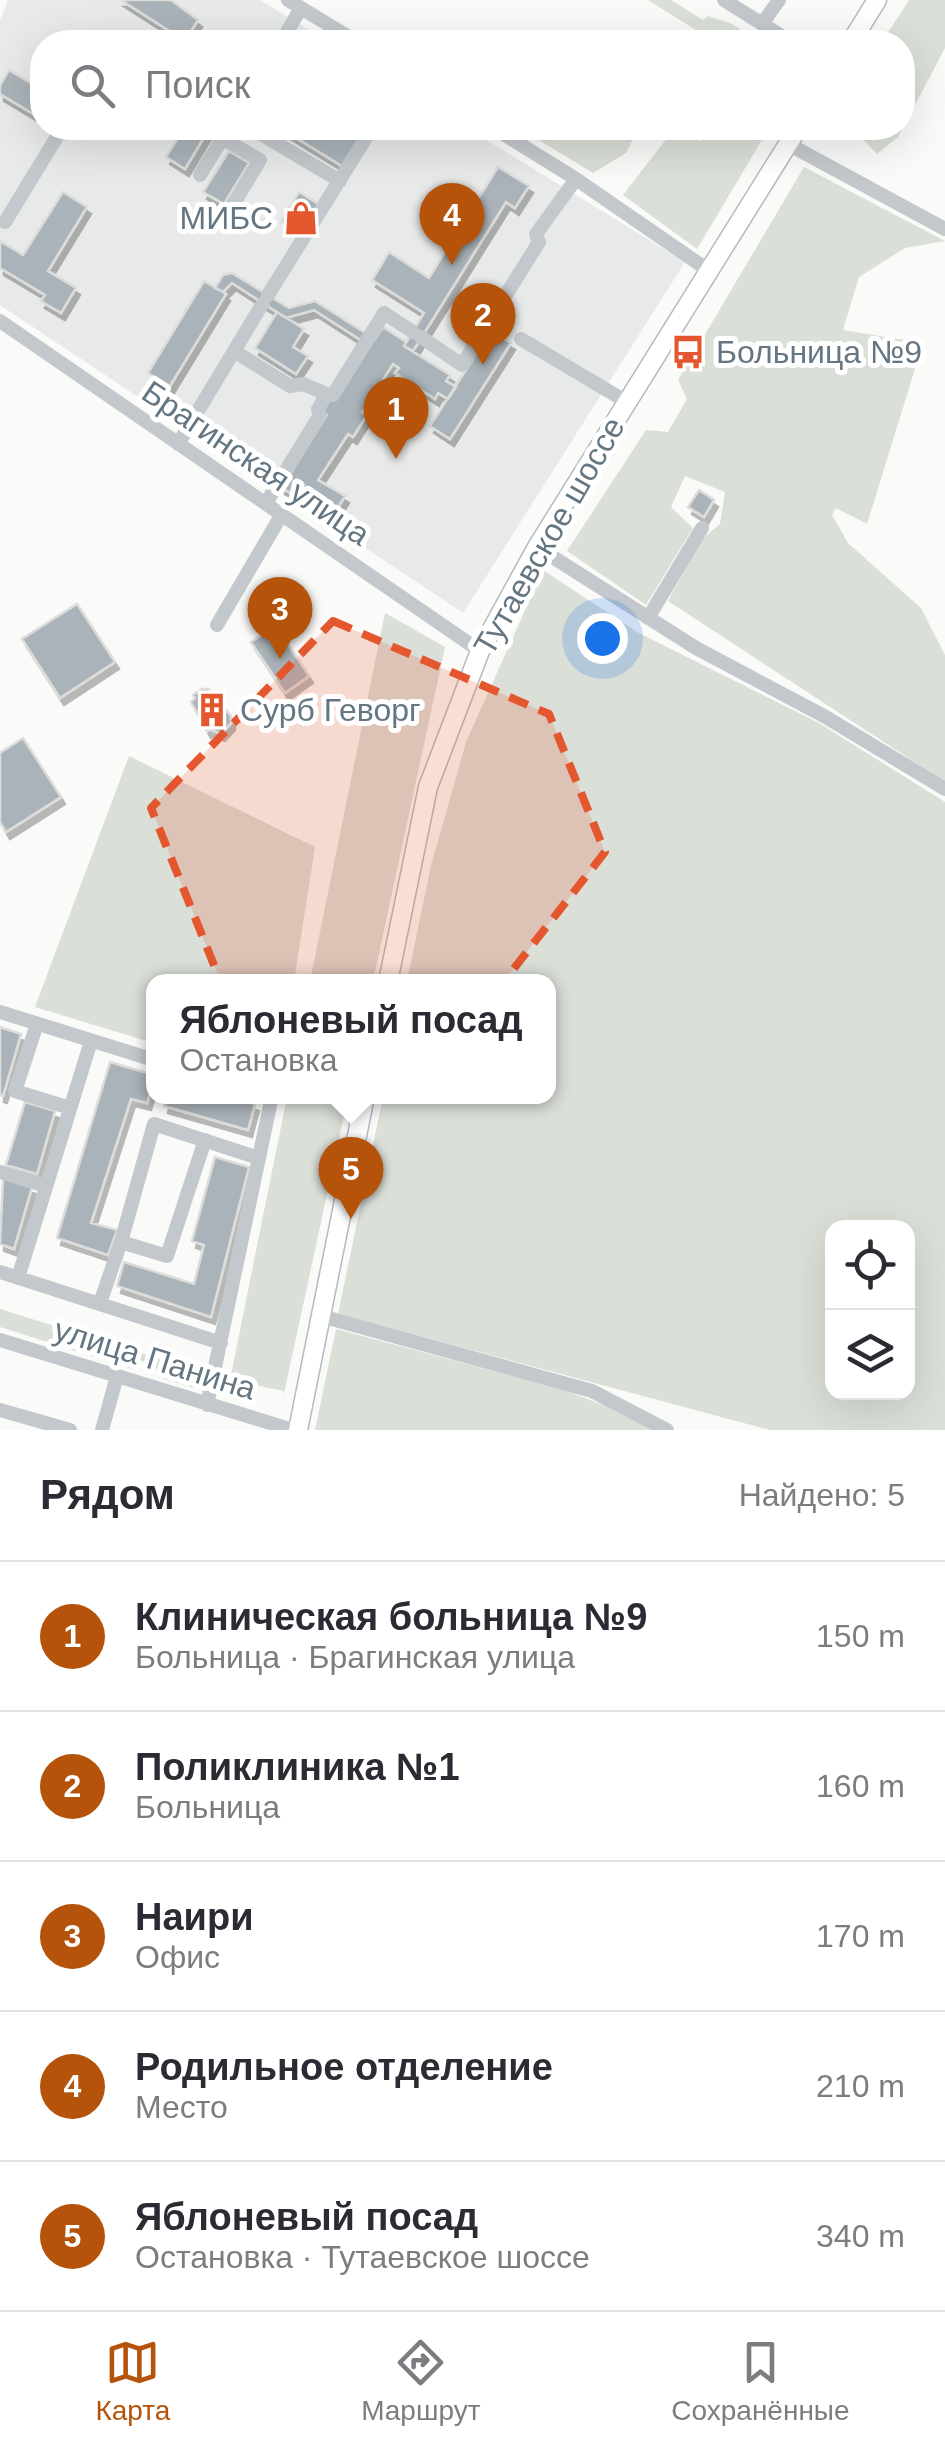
<!DOCTYPE html>
<html lang="ru">
<meta charset="utf-8">
<style>
body{margin:0;font-family:Arial,sans-serif;background:#f7f7f7;color:#2b2b33}
.controls{position:absolute;right:30px;bottom:30px;display:grid;overflow:hidden;border-radius:20px;box-shadow:0 10px 40px #0002}
.controls button{width:90px;height:90px;display:grid;place-items:center;padding:0;border:0;border-bottom:2px solid #e1e1e2;background:#fff;color:#2b2b33;font:50px sans-serif}
.you{position:absolute;left:602px;top:638px;width:35px;height:35px;margin:-25px;border:8px solid #fff;border-radius:50%;background:#1a73e8;box-shadow:0 0 0 15px #1a73e833}
.badge{display:grid;place-items:center;width:65px;height:65px;border-radius:50%;background:#b45309;color:#fff;font-size:32px;font-weight:700}
.pin{position:absolute;translate:-50% -82px;filter:drop-shadow(0 2px 5px #0008)}
.pin::after{content:'';position:absolute;top:52px;width:35px;height:30px;background:inherit;clip-path:polygon(0 0,100% 0,50% 100%)}
.popup{position:absolute;left:146px;top:974px;width:410px;height:130px;box-sizing:border-box;display:grid;place-content:center;border-radius:20px;background:#fff;filter:drop-shadow(0 2px 8px #0005);font-size:32px;white-space:nowrap;color:#7c7c81}
.popup b{font-size:38px;color:#2b2b33}
.popup::after{content:'';position:absolute;left:50%;top:100%;margin-left:-20px;border:20px solid transparent;border-top-color:#fff}
.list{margin:0;padding:0;list-style:none}
h2{display:flex;justify-content:space-between;align-items:center;height:130px;margin:0;padding:0 40px;font-size:42px}
h2 small{font-size:32px;font-weight:400;color:#7c7c81}
.list li{display:grid;grid-template-columns:65px 1fr auto;gap:30px;align-items:center;box-sizing:border-box;height:150px;padding:0 40px;border-top:2px solid #e1e1e2}
.list b{display:block;font-size:38px;white-space:nowrap}
.list p{margin:0;font-size:32px;white-space:nowrap;color:#7c7c81}
.list em{font-size:32px;font-style:normal;color:#7c7c81}
.icon{flex:none;width:55px;height:55px;fill:none;stroke:currentColor;stroke-width:2;stroke-linecap:round;stroke-linejoin:round}
.map{position:relative;flex:none;width:945px;height:1430px;overflow:hidden}
.search{position:absolute;background:#fff;box-shadow:0 10px 40px #0002;left:30px;right:30px;top:30px;height:110px;display:flex;align-items:center;gap:25px;box-sizing:border-box;padding:0 35px;border-radius:40px;color:#7c7c81;font-size:38px}
.sheet{height:880px;background:#fff}
nav{display:flex;justify-content:space-around;align-items:center;box-sizing:border-box;height:140px;border-top:2px solid #e1e1e2;background:#fff;font-size:28px;color:#7c7c81}
nav a{display:grid;justify-items:center;gap:5px}
nav .on{color:#b45309}
.map>svg:first-child{display:block}
.built{fill:#e8e9e9}
.green{fill:#dadfd7;fill-rule:evenodd}
.building{fill:#aab3b9;stroke:#dcdcda;stroke-width:2.5;filter:url(#shadow)}
.lines{fill:none;stroke-linecap:round;stroke-linejoin:round}
.major-casing{stroke:#b5babe;stroke-width:21}
.minor{stroke:#c3c8cc;stroke-width:14}
.major{stroke:#fff;stroke-width:18}
.marked{fill:#e4572e;fill-opacity:0.2;stroke:#e4572e;stroke-width:8;stroke-dasharray:20 12;stroke-linejoin:round}
.labels{text-anchor:middle;stroke-width:10;stroke-linejoin:round;paint-order:stroke}
.poi-label{font-size:32px;fill:#657683;stroke:#fff;text-anchor:start}
.street-label{font-size:32px;fill:#657683;stroke:#fff}
</style>
<div class="map">
<svg width="945" height="1430" viewBox="0 0 945 1430">
<defs>
<filter id="shadow"><feDropShadow dx="4" dy="7" stdDeviation="0" flood-color="#0004"/></filter>
</defs>
<rect width="100%" height="100%" fill="#fafaf8"/>
<!-- built -->
<path class="built" d="M8 0H260L329 42H42V128H467L685 262 463 613 0 305V21Z"/>
<!-- green -->
<path class="green" d="M648 0H671L703 20 708 16 730 23 761 42H715Z
M909 0H945V48L898 137 877 154 852 128H902V42H882Z
M535 128H639L626 153 593 173 529 134Z
M711 128H769L697 249 623 195 671 133 701 141Z
M804 167 945 241 905 248 859 277 843 330 923 343 867 524 836 508 832 515 848 543 921 608 945 655V782L668 601 702 539 720 524 725 492 685 476 671 507 693 528 646 605 567 551 646 430 668 432 687 399 678 380Z
M543 570 637 632 819 723 945 802V1430H770L338 1314 383 1097 548 1096V982L407 981 431 866 466 742ZM832 1228H908V1392H832Z
M385 613 445 647 373 981H310Z
M129 756 315 847 294 981 154 982 153 1043 35 1007Z
M287 1097H348L283 1398 284 1391 230 1380Z
M0 1309 211 1375 205 1385 194 1388 158 1377 155 1364 137 1360 132 1369 0 1327Z
M336 1329 564 1390 669 1430H315Z"/>
<!-- building -->
<path class="building" d="M121 0H171L198 20 185 41Z
M9 70 42 90V119L0 94V86Z
M184 128 209 129 185 169 166 157Z
M280 128H366L342 166Z
M229 151 249 163 224 204 203 192Z
M498 167 529 186 515 208 506 202 413 351 404 346 424 313 372 280 389 252 429 278Z
M63 192 87 207 48 271 76 288 61 313 41 301 45 295 0 268V241L23 255Z
M299 192 320 205 302 235 281 222Z
M232 273 289 308 315 301 375 339 383 327 406 342 404 346 450 375 446 381 456 387 448 399 438 393 435 399 395 373 399 368 393 364 362 412 367 415 353 437 348 434 318 480 345 496 331 519 281 487 327 415 320 411 370 346 314 310 286 318 232 283 223 292 215 288 223 275Z
M204 281 226 294 170 386 148 373Z
M277 312 304 329 293 347 308 356 296 374 255 348Z
M491 331 511 343 450 439 430 426Z
M699 490 714 500 704 517 688 507Z
M77 604 115 662 60 698 22 639Z
M276 626 309 676 285 693 251 642Z
M202 689H208L231 716V723L221 734 210 729 207 731 191 702 195 698 193 695Z
M23 738 61 797 6 832 0 822V753Z
M0 1027 21 1034 3 1096 0 1095Z
M110 1062 154 1075V1080L147 1103 131 1099 91 1223 117 1230 108 1255 57 1238Z
M166 1096H230L255 1104 248 1130 164 1106Z
M25 1102 55 1111 37 1174 6 1165Z
M215 1157 249 1167 211 1317 117 1286 124 1262 194 1284 204 1245 192 1241Z
M3 1178 32 1187 14 1249 0 1244Z"/>
<g class="lines">
<!-- major casing -->
<g class="major-casing">
<path id="major" d="M851 42 877 0
M388 982 428 787 480 651 537 547 798 128
M298 1430 365 1096"/>
</g>
<!-- minor -->
<path class="minor" d="M288 0 357 42
M724 0 791 42
M762 24 779 0
M281 42 301 8
M251 128 340 181
M494 128 576 179 708 270
M222 138 260 160 225 218
M788 144 945 229
M200 175 229 128
M5 222 61 130
M268 295 372 128
M0 321 480 651
M421 337 462 365 539 242 536 234 576 179
M521 339 627 402
M234 351 290 386 303 384 327 394
M178 444 263 303
M266 503 320 415 318 409 327 394 333 395 384 313 413 332
M537 547 696 648 824 716 945 789
M648 618 702 528
M217 625 282 514
M0 1012 154 1060
M37 1024 15 1091 70 1108
M0 1172 46 1186
M121 1242 167 1256 205 1140
M0 1272 221 1343
M18 1278 91 1041
M100 1303 121 1242 154 1124 259 1158
M321 1316 592 1391 667 1430
M0 1340 293 1430
M207 1405 272 1096
M0 1410 70 1430
M102 1430 117 1376"/>
<!-- major -->
<use href="#major" class="major"/>
</g>
<!-- marked area -->
<path class="marked" d="M333 621 549 714 605 852 458 1040 230 1005 151 808Z"/>
<!-- icons -->
<defs>
<g id="shop-bare" transform="scale(2.7)"><path d="M-5-2.5h2.3a2.7 3.5 0 0 1 5.4 0H5L5.5 6h-11ZM-1.5-2.5h3a1.5 2.3 0 0 0-3 0Z" fill="#e4572e" stroke="#fff" stroke-width="2.5" paint-order="stroke"/></g>
<g id="bus-bare" transform="scale(2.7)"><path d="M-5-6H5V4H4V6H2V4H-2V6H-4V4H-5ZM-3.5-4V0h7V-4ZM-3.5 1.2v1.5H-2V1.2ZM2 1.2v1.5H3.5V1.2Z" fill="#e4572e" stroke="#fff" stroke-width="2.5" paint-order="stroke"/></g>
<g id="building-bare" transform="scale(2.7)"><path d="M-4-6H4V6H1V3H-1V6H-4ZM-2.5-4.3h1.7v1.8h-1.7ZM.8-4.3h1.7v1.8H.8ZM-2.5-1h1.7V.8h-1.7ZM.8-1h1.7V.8H.8Z" fill="#e4572e" stroke="#fff" stroke-width="2.5" paint-order="stroke"/></g>
</defs>
<g fill-rule="evenodd">
<use href="#shop-bare" x="301" y="218"/>
<use href="#bus-bare" x="688" y="352"/>
<use href="#building-bare" x="212" y="710"/>
</g>
<g class="labels">
<!-- poi labels -->
<g class="poi-label">
<text x="273" y="229" text-anchor="end">МИБС</text>
<text x="716" y="363">Больница №9</text>
<text x="240" y="721">Сурб Геворг</text>
</g>
<!-- street labels -->
<g class="street-label">
<text transform="translate(256 463) rotate(34)" y="11">Брагинская улица</text>
<text transform="translate(549 536) rotate(-60)" y="11">Тутаевское шоссе</text>
<text transform="translate(155 1359) rotate(17)" y="11">улица Панина</text>
</g>
</g>
</svg>
<div class="controls">
<button><svg class="icon" aria-label="locate" viewBox="0 0 24 24"><circle cx="12" cy="12" r="6"/><path d="M12 2v4M12 18v4M2 12h4M18 12h4"/></svg></button>
<button><svg class="icon" aria-label="layers" viewBox="0 0 24 24"><path d="M12 4l9 5-9 5-9-5zM3 14l9 5 9-5"/></svg></button>
</div>
<div class="you"></div>
<div class="pin badge" style="left:396px;top:459px">1</div>
<div class="pin badge" style="left:483px;top:365px">2</div>
<div class="pin badge" style="left:280px;top:659px">3</div>
<div class="pin badge" style="left:452px;top:265px">4</div>
<div class="pin badge" style="left:351px;top:1219px">5</div>
<div class="popup"><b>Яблоневый посад</b>Остановка</div>
<div class="search"><svg class="icon" aria-label="search" viewBox="0 0 24 24"><circle cx="10" cy="10" r="6"/><path d="M15 15l6 6"/></svg>Поиск</div>
</div>
<section class="sheet">
<h2>Рядом<small>Найдено: 5</small></h2>
<ul class="list">
<li><span class="badge">1</span><div><b>Клиническая больница №9</b><p>Больница · Брагинская улица</p></div><em>150 m</em></li>
<li><span class="badge">2</span><div><b>Поликлиника №1</b><p>Больница</p></div><em>160 m</em></li>
<li><span class="badge">3</span><div><b>Наири</b><p>Офис</p></div><em>170 m</em></li>
<li><span class="badge">4</span><div><b>Родильное отделение</b><p>Место</p></div><em>210 m</em></li>
<li><span class="badge">5</span><div><b>Яблоневый посад</b><p>Остановка · Тутаевское шоссе</p></div><em>340 m</em></li>
</ul>
</section>
<nav>
<a class="on"><svg class="icon" aria-label="map" viewBox="0 0 24 24"><path d="M3 6l6-2 6 2 6-2v14l-6 2-6-2-6 2zM9 4v14M15 6v14"/></svg>Карта</a>
<a><svg class="icon" aria-label="directions" viewBox="0 0 24 24"><path d="M12 3l9 9-9 9-9-9zM9 14v-3h6M13 9l2 2-2 2"/></svg>Маршрут</a>
<a><svg class="icon" aria-label="saved" viewBox="0 0 24 24"><path d="M7 4h10v16l-5-4-5 4z"/></svg>Сохранённые</a>
</nav>
